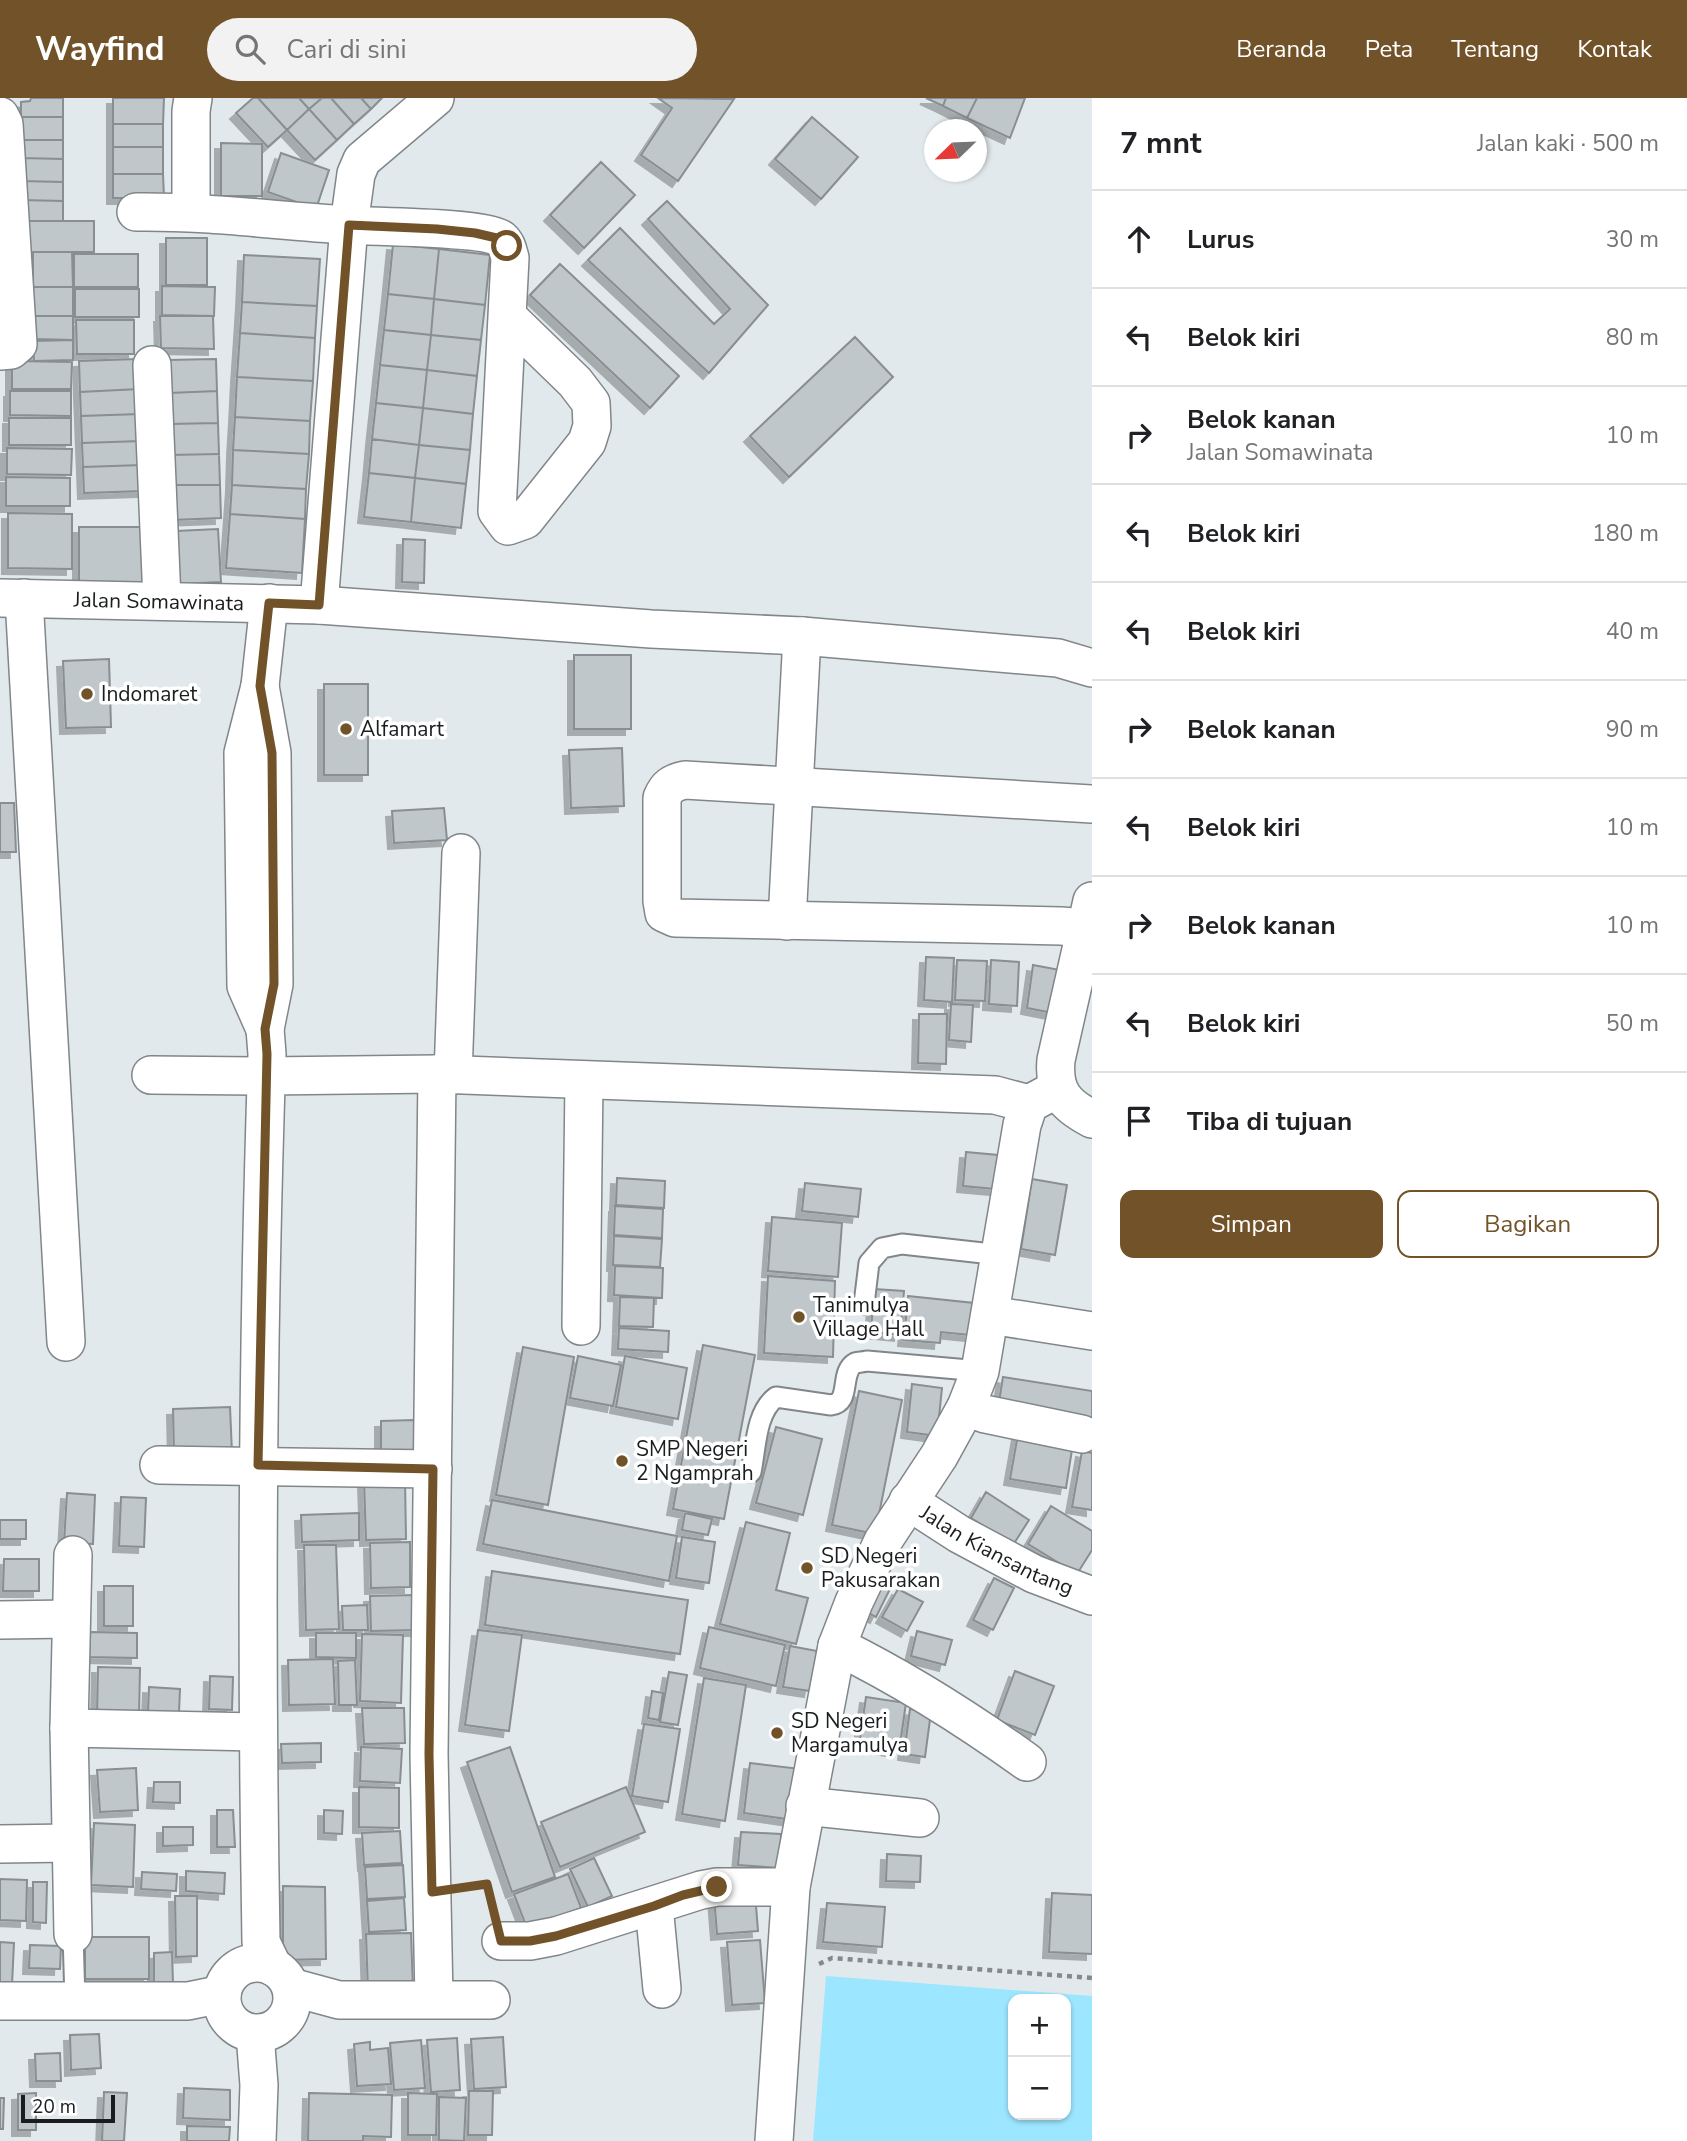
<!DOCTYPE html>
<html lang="id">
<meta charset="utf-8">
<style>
body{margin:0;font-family:"Nunito Sans",sans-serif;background:#f2f2f2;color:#202124}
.controls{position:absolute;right:21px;bottom:21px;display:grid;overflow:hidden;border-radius:14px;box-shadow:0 2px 5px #0004}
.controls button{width:63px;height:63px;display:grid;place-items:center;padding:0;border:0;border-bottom:2px solid #e0e0e0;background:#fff;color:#202124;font:35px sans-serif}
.compass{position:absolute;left:924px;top:21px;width:63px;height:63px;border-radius:50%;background:#fff;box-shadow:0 2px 5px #0004;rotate:247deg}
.scale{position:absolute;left:21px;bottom:18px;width:94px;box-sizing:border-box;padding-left:7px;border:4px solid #1a1d1e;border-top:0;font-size:19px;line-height:24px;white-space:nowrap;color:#1a1d1e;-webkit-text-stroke:5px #fff;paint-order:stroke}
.stop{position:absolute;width:21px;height:21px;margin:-16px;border:5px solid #725228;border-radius:50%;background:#fff}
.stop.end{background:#725228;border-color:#fff;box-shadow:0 2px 7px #0008}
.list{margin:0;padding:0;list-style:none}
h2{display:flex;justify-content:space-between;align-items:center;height:91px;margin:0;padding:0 28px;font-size:30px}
h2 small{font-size:23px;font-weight:400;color:#757577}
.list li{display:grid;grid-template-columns:46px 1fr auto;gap:21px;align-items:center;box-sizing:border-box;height:98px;padding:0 28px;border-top:2px solid #e0e0e0}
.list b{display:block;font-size:26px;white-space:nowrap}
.list p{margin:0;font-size:23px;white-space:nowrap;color:#757577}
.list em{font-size:23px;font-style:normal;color:#757577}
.actions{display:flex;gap:14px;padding:21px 28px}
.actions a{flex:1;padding:16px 0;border:2px solid #725228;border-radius:14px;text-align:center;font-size:24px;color:#725228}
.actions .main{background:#725228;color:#fff}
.icon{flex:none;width:38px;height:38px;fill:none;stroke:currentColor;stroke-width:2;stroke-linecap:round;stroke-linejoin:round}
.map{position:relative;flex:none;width:1092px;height:2043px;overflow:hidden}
header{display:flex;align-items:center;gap:42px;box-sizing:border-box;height:98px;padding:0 35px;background:#725228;color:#fff}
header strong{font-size:33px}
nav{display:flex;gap:38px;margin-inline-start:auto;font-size:24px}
.search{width:490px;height:63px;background:#f2f2f2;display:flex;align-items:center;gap:18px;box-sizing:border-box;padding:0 24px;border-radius:38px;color:#757577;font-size:26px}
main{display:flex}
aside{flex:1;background:#fff}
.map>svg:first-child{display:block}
.green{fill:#9de6ff;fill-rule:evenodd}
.building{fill:#c0c7ca;stroke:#888e91;stroke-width:2;filter:url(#shadow)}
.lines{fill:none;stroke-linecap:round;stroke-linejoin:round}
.service-casing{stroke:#808689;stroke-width:23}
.minor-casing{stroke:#808689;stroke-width:40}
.path{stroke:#84898b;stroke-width:4.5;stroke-dasharray:5 5;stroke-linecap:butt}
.service{stroke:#fff;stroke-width:19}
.minor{stroke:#fff;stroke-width:37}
.route{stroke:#725228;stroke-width:9}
.poi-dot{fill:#725228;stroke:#fff;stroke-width:2.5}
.labels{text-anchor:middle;stroke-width:7;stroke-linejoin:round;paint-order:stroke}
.street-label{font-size:21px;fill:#1a1d1e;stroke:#fff}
.poi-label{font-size:21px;fill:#1a1d1e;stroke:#fff;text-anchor:start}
</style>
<header>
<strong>Wayfind</strong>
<div class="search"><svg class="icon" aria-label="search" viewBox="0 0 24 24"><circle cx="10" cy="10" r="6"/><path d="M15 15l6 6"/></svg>Cari di sini</div>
<nav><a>Beranda</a><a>Peta</a><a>Tentang</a><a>Kontak</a></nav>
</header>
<main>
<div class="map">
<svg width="1092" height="2043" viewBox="0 0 1092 2043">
<defs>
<filter id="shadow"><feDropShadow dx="-6" dy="6" stdDeviation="0" flood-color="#0004"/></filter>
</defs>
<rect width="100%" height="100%" fill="#e2e9ec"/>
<!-- green -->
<path class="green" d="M826 1878 1092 1898V2043H813ZM1013 1901H1066V2017H1013Z"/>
<!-- building -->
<path class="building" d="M31 0H63V19H21V4L30 3Z
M113 0H164L163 26H113Z
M253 0H258L287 32 268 49 236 15Z
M258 0H299L309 11 287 32Z
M299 0H322L309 11Z
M322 0H331L354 26 337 42 309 11Z
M331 0H361L371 11 354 26Z
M361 0H382L371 11Z
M658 0 734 1 678 83 641 57 672 10Z
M926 0H946L943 8Z
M946 0H977L967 20 943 8Z
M977 0H1025L1010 40 967 20Z
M309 11 337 42 315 62 287 32Z
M21 19H63V42H21Z
M812 19 858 59 821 101 775 61Z
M113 26H163V49H113Z
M21 42H63V61L21 60Z
M221 45 262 46V98H221Z
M113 49H163V76H113Z
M281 55 329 72 316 111 268 94Z
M21 60 63 61V84L21 83Z
M601 64 635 97 584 150 550 117Z
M113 76H163L164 100H113Z
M21 83 63 84V103L21 102Z
M21 102 63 103V123H22Z
M667 103 768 207 709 275 588 162 620 130 714 226 730 211 648 121Z
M22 123H94V154H21Z
M166 140H207V187H166Z
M393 146 439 151 434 201 388 196Z
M439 151 490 157 485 207 434 201Z
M33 154H72L73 189H33Z
M74 156H138V189H74Z
M244 157 320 161 317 208 242 204Z
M560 166 679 278 650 310 530 197Z
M162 188 215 189 214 218 162 217Z
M33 189H73V218H33Z
M75 191H139V219H75Z
M388 196 434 201 431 237 384 232Z
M434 201 485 207 481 242 431 237Z
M242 204 317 208 315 240 240 235Z
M33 218H73V242L33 241Z
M160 218H213L214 251 161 250Z
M76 222H134V256H77Z
M384 232 431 237 427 272 380 267Z
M240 235 315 240 313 283 237 279Z
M431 237 481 242 477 278 427 272Z
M855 239 893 279 789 379 750 338Z
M73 242V262L34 263 33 243Z
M138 261 139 291 80 294 79 263Z
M216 261 217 293 169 295 167 262Z
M12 263 72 264 71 291H12Z
M380 267 427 272 423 310 376 305Z
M427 272 477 278 473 316 423 310Z
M237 279 313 283 310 323 235 319Z
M139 291 140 316 81 318 80 294Z
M10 293H71V318L10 317Z
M217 293 218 325 169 326V295Z
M376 305 423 310 419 347 372 341Z
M423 310 473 316 470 352 419 347Z
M140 316 141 343 82 345 81 318Z
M235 319 310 323 309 356 233 352Z
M9 320H71V347H9Z
M218 325 219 356 170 357 169 326Z
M372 341 419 347 415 380 369 375Z
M141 343 142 367 83 369 82 345Z
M419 347 470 352 466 386 415 380Z
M7 350 72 351 71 377 7 376Z
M233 352 309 356 306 391 232 387Z
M219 356 220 387H171L170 357Z
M142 367 143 393 84 395 83 369Z
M369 375 415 380 411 424 364 419Z
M6 379 70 380V408H6Z
M415 380 466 386 461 430 411 424Z
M171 387H220L221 420 172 422Z
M232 387 306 391 305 421 230 416Z
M8 415 72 416V471L8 470Z
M230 416 305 421 302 475 226 470Z
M79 429H143V484H79Z
M218 431 221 484 177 486 176 433Z
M403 441 425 442 424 485 402 484Z
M574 557H631V631H574Z
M109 561 111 629 66 630 63 563Z
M324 586H368V677H324Z
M622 650 624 708 571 710 569 652Z
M0 705H14L16 754H0Z
M444 710 447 742 394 745 392 713Z
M926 859 954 860 952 904 924 902Z
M957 862 987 863 985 903 955 902Z
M991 862 1019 864 1017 908 989 906Z
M1033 867 1060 872 1053 915 1027 910Z
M951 906 973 907 971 944 949 942Z
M919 916H947L946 966 918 965Z
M966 1054 998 1057 995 1091 963 1088Z
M617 1080 665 1083 664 1110 616 1107Z
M1032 1081 1067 1087 1055 1157 1021 1151Z
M805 1085 861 1091 858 1119 802 1113Z
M615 1108 663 1111 662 1140 614 1137Z
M772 1119 842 1125 838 1179 768 1173Z
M614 1138 662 1141 660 1169 613 1167Z
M615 1168 663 1170 662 1200 614 1197Z
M768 1178 835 1183 833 1259 764 1255Z
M874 1191 904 1193 900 1237 871 1234Z
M908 1198 974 1205 970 1237 941 1234 940 1245 904 1242Z
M620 1199 654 1200 653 1229 619 1228Z
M619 1230 669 1233 668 1254 618 1251Z
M703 1247 755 1257 724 1421 673 1411Z
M523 1249 574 1259 548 1407 496 1397Z
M578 1258 621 1267 613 1308 570 1300Z
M625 1258 687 1270 678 1321 616 1309Z
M1003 1279 1092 1293V1325L998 1310Z
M912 1286 942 1290 937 1338 907 1334Z
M859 1293 902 1302 875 1436 832 1427Z
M230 1309 232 1355 174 1356 173 1311Z
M414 1322 416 1353 381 1354V1323Z
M776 1329 822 1341 803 1417 756 1405Z
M1018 1336 1073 1345 1066 1390 1010 1381Z
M1082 1353 1092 1355V1412L1072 1409Z
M405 1381 406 1441 366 1442 364 1382Z
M986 1394 1029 1422 1013 1447 971 1420Z
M67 1395 95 1397 93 1446 64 1445Z
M121 1399 146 1400 144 1449 119 1448Z
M492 1402 677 1438 669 1483 483 1446Z
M1051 1408 1092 1433V1452L1077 1476 1028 1446Z
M359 1415V1442L302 1444 301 1417Z
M685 1415 712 1421 708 1437 682 1432Z
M0 1422H26V1441H0Z
M746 1424 790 1435 776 1492 808 1500 796 1546 720 1526Z
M682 1439 715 1444 709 1485 676 1480Z
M410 1444V1489L371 1490 370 1445Z
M304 1447H336L339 1531 306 1532Z
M4 1461H39V1493H3Z
M492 1473 688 1502 680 1556 485 1527Z
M994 1480 1014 1490 993 1532 973 1522Z
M876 1481 891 1489 876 1519 860 1510Z
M104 1488H133V1528H104Z
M898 1491 923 1504 907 1533 882 1519Z
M415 1497 416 1532 371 1533 370 1498Z
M367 1507 368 1532H343L342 1508Z
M709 1529 785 1547 776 1588 700 1570Z
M478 1532 522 1537 509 1633 465 1627Z
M917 1533 952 1542 945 1567 911 1558Z
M90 1534 137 1535V1560L89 1559Z
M316 1535H356V1560L316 1559Z
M362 1536 403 1537 401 1605 360 1603Z
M790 1548 817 1553 810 1593 783 1589Z
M333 1561 335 1606 289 1607 288 1562Z
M355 1562 357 1607H339L338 1563Z
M98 1569 140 1570 139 1619 97 1618Z
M1015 1573 1054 1588 1035 1637 997 1622Z
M669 1574 687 1577 678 1627 660 1624Z
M210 1578 233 1579 232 1612 209 1611Z
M704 1580 746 1587 725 1723 682 1716Z
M149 1589 180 1591 179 1615 148 1613Z
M652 1593 663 1595 659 1622 648 1620Z
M866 1599 906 1605 899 1653 859 1647Z
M362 1610H404L405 1645 364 1646Z
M910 1611 931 1614 925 1659 904 1656Z
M644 1626 680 1631 668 1704 632 1698Z
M321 1645V1664L282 1665 281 1646Z
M361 1649 402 1651 400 1685 360 1683Z
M510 1649 555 1779 512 1794 467 1664Z
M750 1665 801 1671 794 1722 744 1715Z
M136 1670 138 1712 100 1714 97 1672Z
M154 1684H180V1705L153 1704Z
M359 1689 399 1690V1730L359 1729Z
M626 1689 645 1734 560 1769 541 1724Z
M217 1712H233L235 1749H217Z
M324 1712 343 1713 342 1736 324 1735Z
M94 1725 135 1727 133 1789 91 1787Z
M163 1729H193V1747L163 1748Z
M400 1733 402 1765 364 1767 362 1735Z
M741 1734 781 1736 780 1770 738 1767Z
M887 1756 921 1758 920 1784 886 1783Z
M594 1760 612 1798 588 1809 570 1771Z
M403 1767 405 1799 367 1801 365 1769Z
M186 1773 225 1775 224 1796 186 1793Z
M142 1774 177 1776 176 1793 141 1791Z
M568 1776 581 1810 527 1830 514 1796Z
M0 1781 27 1782 26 1823 0 1822Z
M33 1784H47L46 1825 33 1824Z
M283 1788 325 1789 326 1861 283 1862Z
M755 1795 758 1833 717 1836 714 1798Z
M1052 1795 1092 1797V1856L1049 1854Z
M175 1798H197V1858L176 1859Z
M404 1800 406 1832 369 1834 367 1803Z
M827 1805 885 1809 882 1849 823 1844Z
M411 1835 413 1892 368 1893 366 1836Z
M85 1839H149V1881H85Z
M760 1842 765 1905 732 1907 727 1844Z
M0 1844 14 1845 12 1887H0Z
M30 1847 61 1848 60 1871 29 1870Z
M172 1854 173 1886H154V1855Z
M99 1936 101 1970 71 1972 70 1937Z
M503 1939 506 1989 474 1991 471 1941Z
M457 1940 460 1992 431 1994 427 1942Z
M421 1942 425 1990 394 1992 390 1945Z
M370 1944V1952L388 1950 391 1986 357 1988 354 1946Z
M60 1955 61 1983H36L35 1956Z
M184 1990 230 1992V2022L183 2020Z
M469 1993H493L492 2037H468Z
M104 1994 127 1995 124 2043H102Z
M36 1995V2032H18V1996Z
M309 1995 392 1997 391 2039 363 2038V2043H308Z
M408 1995 437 1996 436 2037H408Z
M439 1999 466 2000 464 2043 439 2042Z
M0 2000H4L3 2031H0Z
M187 2028 230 2029 229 2043H187Z"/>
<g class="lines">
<!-- service casing -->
<g class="service-casing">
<path id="service" d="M864 1206 869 1165 882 1150 902 1146 1001 1157
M751 1374C756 1351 755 1315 776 1299L831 1307C852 1305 839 1274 855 1265 859 1264 863 1264 867 1263L980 1273
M73 1836 75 1903"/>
</g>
<!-- minor casing -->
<g class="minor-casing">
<g id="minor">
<path d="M0 18 4 26 18 246 11 252 0 253"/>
<path d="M136 114C207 113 277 123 348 127 375 129 485 129 501 141 507 146 508 153 510 160L497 413 508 428 525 422 587 344 592 328 591 305 575 284 507 218"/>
<path d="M191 114V13L193 0"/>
<path d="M152 267 162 502"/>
<path id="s1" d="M0 500 319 507 651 531 802 538 1058 560 1092 570"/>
<path d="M24 500 66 1244"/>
<path d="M319 507 349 127 356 76 362 62 435 0"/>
<path d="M260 588 272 655 274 886 265 931 267 956C257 1252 256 1548 261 1844L273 1869"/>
<path d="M1092 803 1056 962C1053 994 1065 1007 1092 1021"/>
<path d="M787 823 802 538"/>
<path d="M1086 830 1061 828 675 820 664 815 662 803V700C667 688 672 685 685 682L1092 706"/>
<path d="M265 931 246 888 243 655 260 588 269 505"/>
<path d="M151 977 266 978 437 976 995 997 1029 1006"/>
<path d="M453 977 461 755"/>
<path d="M990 1217 1092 1233"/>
<path d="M581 1228 584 982"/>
<path d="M966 1309 985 1316 1082 1336"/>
<path d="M159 1367 433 1371"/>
<path id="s2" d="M908 1403 959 1436 1034 1476 1092 1498"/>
<path d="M73 1457 69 1630 73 1836"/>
<path d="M0 1522 71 1521"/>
<path d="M837 1548C904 1581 967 1621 1027 1664"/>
<path d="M69 1630 258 1634"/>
<path d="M805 1708 920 1720"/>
<path d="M0 1746 71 1745"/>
<path d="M654 1808 662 1891"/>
<path d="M501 1843H530L556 1838 701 1792 717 1789H791"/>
<circle cx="257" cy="1900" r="35"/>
<path d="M291 1889 339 1902H491"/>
<path d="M434 1901 429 1656 437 976"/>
<path d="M0 1903H188L222 1896"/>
<path d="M255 1936 259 1987 257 2043"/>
<path d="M774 2043 791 1789 837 1548 854 1504 883 1443 939 1358 966 1309 980 1273 1022 1027 1029 1006 1057 991"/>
</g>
</g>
<!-- path -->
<path class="path" d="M466 1789 487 1786 493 1811
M819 1866 832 1860 1092 1880"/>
<!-- service -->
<use href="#service" class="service"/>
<!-- minor -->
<use href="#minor" class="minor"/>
</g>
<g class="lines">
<!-- route -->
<path class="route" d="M507 148 501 141 475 135 437 131 349 127 319 507 269 505 260 588 272 655 274 886 265 931 267 956 258 1367 433 1371 429 1656 432 1794 487 1786 501 1843H530L556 1838 654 1808 683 1797 717 1789"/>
</g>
<!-- markers -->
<g class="poi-dot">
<circle cx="87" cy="596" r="7"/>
<circle cx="346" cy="631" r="7"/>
<circle cx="799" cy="1219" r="7"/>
<circle cx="622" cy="1363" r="7"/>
<circle cx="807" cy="1470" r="7"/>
<circle cx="777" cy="1635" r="7"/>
</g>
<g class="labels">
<!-- street labels -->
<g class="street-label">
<text dy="7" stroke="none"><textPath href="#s1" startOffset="159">Jalan Somawinata</textPath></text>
<text dy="7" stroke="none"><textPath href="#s2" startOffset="102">Jalan Kiansantang</textPath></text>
</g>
<!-- poi labels -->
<g class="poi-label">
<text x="101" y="603">Indomaret</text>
<text x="360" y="638">Alfamart</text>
<text x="813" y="1214">Tanimulya<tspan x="813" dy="24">Village Hall</tspan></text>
<text x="636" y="1358">SMP Negeri<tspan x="636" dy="24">2 Ngamprah</tspan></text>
<text x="821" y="1465">SD Negeri<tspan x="821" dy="24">Pakusarakan</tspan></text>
<text x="791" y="1630">SD Negeri<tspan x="791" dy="24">Margamulya</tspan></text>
</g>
</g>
</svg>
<div class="controls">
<button>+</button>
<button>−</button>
</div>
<svg class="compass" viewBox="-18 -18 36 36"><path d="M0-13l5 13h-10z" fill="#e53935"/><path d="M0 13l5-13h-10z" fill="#757577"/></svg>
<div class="scale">20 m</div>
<div class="stop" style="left:507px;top:148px"></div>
<div class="stop end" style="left:717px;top:1789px"></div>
</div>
<aside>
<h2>7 mnt<small>Jalan kaki · 500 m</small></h2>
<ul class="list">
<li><svg class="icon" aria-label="ahead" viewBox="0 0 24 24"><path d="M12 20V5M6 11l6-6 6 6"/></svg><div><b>Lurus</b></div><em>30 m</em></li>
<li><svg class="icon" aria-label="left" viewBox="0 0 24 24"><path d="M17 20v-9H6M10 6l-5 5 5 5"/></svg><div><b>Belok kiri</b></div><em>80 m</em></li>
<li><svg class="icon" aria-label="right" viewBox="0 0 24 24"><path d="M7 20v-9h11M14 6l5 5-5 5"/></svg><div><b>Belok kanan</b><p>Jalan Somawinata</p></div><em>10 m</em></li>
<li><svg class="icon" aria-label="left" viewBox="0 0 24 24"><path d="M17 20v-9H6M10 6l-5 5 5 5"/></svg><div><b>Belok kiri</b></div><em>180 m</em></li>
<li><svg class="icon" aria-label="left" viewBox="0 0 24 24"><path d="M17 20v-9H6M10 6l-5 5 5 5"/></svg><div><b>Belok kiri</b></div><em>40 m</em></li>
<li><svg class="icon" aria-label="right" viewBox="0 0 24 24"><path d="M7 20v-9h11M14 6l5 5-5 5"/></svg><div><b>Belok kanan</b></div><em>90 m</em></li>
<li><svg class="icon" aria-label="left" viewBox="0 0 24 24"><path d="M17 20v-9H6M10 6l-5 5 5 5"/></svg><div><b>Belok kiri</b></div><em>10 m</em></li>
<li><svg class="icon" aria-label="right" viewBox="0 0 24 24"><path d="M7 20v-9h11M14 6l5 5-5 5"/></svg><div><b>Belok kanan</b></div><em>10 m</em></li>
<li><svg class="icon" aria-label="left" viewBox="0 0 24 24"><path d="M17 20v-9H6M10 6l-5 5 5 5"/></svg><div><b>Belok kiri</b></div><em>50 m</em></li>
<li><svg class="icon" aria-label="arrive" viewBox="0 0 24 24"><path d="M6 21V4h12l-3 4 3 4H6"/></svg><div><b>Tiba di tujuan</b></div></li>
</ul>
<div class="actions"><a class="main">Simpan</a><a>Bagikan</a></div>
</aside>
</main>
